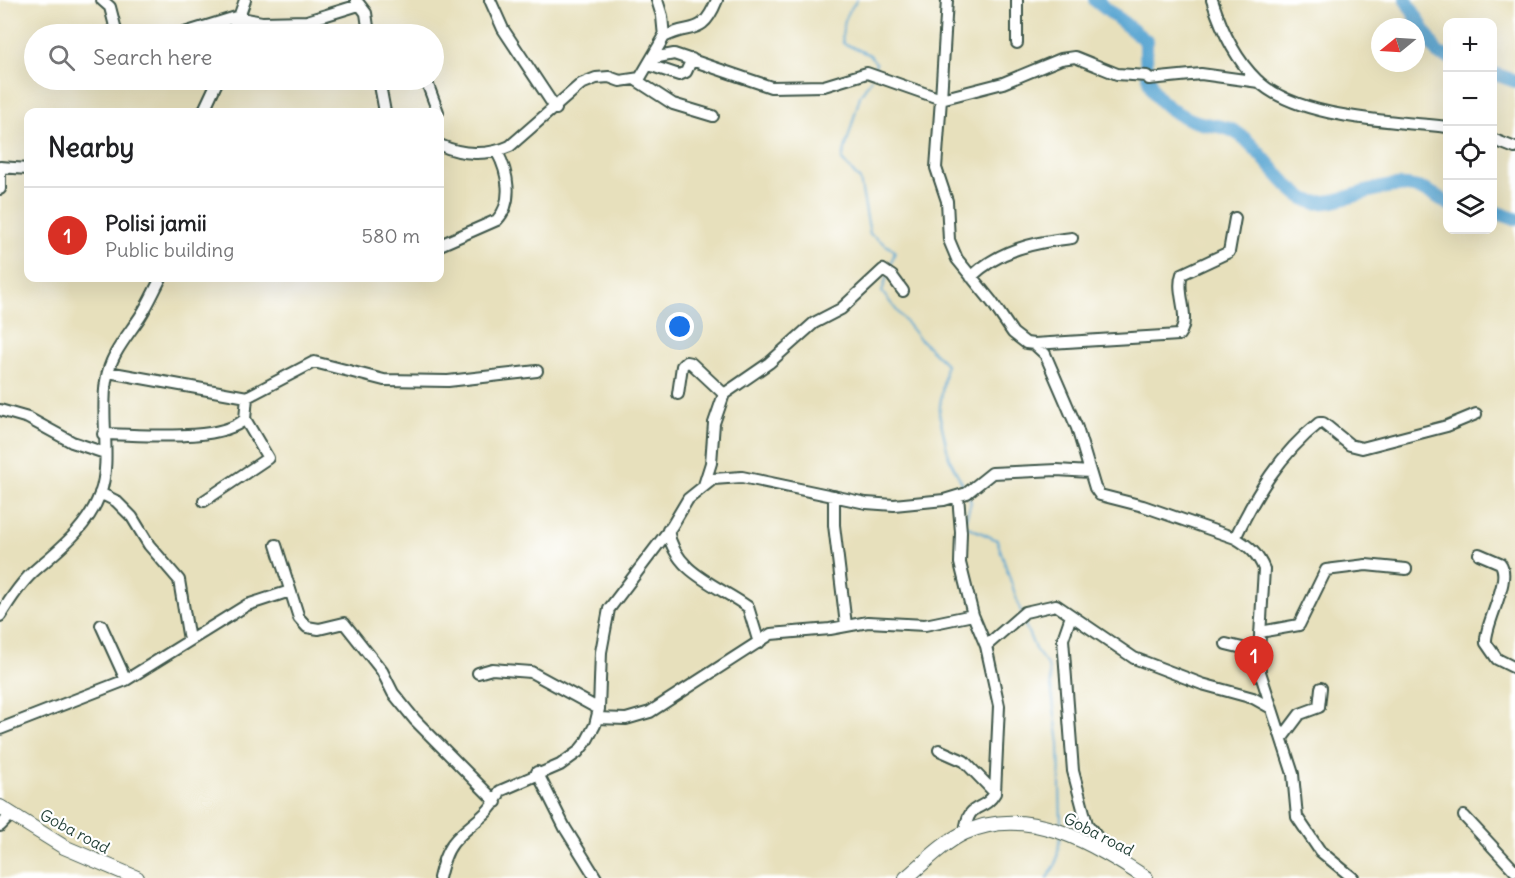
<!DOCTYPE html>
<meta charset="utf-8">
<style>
body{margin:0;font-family:Delius,sans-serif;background:#f6f6f6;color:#202124}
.controls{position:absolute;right:18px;top:18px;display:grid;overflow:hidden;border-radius:12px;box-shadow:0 6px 24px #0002}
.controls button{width:54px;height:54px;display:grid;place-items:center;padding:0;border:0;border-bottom:2px solid #e0e0e0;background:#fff;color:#202124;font:30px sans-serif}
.compass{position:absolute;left:1371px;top:18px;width:54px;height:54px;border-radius:50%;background:#fff;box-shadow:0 6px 24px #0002;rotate:252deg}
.you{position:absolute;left:680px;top:327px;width:21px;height:21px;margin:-15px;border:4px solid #fff;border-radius:50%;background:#1a73e8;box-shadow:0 0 0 9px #1a73e833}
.badge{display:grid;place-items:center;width:39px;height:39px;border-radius:50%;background:#d93025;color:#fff;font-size:20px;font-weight:700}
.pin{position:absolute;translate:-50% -50px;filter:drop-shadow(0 2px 3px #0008)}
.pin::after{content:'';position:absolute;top:32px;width:21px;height:18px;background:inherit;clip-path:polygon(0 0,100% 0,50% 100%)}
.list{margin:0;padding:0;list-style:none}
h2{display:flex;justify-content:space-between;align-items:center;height:78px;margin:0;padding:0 24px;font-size:26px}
h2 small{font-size:20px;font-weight:400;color:#757577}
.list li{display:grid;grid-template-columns:39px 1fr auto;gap:18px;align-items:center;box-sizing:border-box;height:96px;padding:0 24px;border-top:2px solid #e0e0e0}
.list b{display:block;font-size:22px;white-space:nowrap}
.list p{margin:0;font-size:20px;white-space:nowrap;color:#757577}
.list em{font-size:20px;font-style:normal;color:#757577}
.icon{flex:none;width:33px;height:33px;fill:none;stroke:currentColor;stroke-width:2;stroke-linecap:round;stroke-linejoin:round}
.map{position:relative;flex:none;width:1515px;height:878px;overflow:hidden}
.search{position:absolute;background:#fff;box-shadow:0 6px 24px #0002;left:24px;top:24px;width:420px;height:66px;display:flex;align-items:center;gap:15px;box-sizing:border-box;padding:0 21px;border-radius:33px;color:#757577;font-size:22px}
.panel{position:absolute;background:#fff;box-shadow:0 6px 24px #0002;left:24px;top:108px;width:420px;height:174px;border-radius:12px}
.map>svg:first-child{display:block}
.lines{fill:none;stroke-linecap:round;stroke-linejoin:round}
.stream{stroke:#58a5d1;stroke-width:2}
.river{stroke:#58a5d1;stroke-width:14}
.minor-casing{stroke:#3d5548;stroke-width:14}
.major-casing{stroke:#3d5548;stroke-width:16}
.minor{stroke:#fff;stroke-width:10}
.major{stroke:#fff;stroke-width:14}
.labels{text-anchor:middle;stroke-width:4.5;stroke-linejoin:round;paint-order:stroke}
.street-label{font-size:16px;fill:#1f3d34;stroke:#fff}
</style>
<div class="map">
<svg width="1515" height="878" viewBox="0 0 1515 878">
<rect width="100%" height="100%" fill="#fff"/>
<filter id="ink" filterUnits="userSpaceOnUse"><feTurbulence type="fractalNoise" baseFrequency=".0167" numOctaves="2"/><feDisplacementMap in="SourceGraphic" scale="12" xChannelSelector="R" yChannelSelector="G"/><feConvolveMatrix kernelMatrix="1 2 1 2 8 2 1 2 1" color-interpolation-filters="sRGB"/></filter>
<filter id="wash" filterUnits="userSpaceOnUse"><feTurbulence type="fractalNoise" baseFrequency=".008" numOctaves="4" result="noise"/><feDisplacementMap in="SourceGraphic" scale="24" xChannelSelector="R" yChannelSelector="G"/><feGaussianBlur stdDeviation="1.35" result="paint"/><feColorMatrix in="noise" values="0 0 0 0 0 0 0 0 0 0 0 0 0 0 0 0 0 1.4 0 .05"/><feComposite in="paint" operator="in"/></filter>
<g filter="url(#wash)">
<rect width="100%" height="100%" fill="#e7e0bc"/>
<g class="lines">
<!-- stream -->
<path class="stream" d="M857 0C847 13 840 26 843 43L870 55 876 63 874 71
M871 79 860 96 842 160 860 180 870 234 895 251 889 271
M887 276 882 292 917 336 946 364 939 413 949 458 965 489
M969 497 971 502 964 525 997 540 1021 612
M1023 620 1035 649 1048 666 1059 743 1061 826
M1047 878 1056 864 1060 838"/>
<!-- river -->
<path class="river" d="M1095 0 1146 41C1146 61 1145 86 1161 101 1171 111 1188 120 1201 123 1216 127 1227 125 1240 135 1262 150 1288 196 1313 202 1324 204 1338 200 1349 197 1388 185 1413 177 1448 204
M1406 0 1438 54 1448 57
M1492 73 1515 81
M1492 211 1515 219"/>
</g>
</g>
<g filter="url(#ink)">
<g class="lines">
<!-- minor casing -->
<g class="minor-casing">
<path id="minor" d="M102 0 110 7 117 34
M356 0 366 13 369 34
M490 0 503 29 556 109
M657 0 662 16 664 37
M1017 0V43
M1212 0C1221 28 1236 60 1257 80 1296 119 1394 121 1448 127
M181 34 236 17 262 22 307 21 359 5
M233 34 245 0
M653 58 674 54 771 87 824 86 867 73 941 99 947 0
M649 65 679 75 686 72 692 59
M379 80 385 112
M426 80 438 112
M636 80 673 104 713 116
M1259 82 1201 74 1149 79 1147 76 1117 74 1075 57 1061 59 1003 83 941 99 936 168 947 201 949 240 957 259 992 302 1013 333 1026 343 1034 344 1045 354 1077 428 1095 488 1100 495 1143 506 1235 538C1249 546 1258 554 1264 569L1259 652 1260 672 1293 774 1297 817 1320 851 1353 878
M203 112 218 80
M1492 139 1515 148
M440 145C462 155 488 156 510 146L581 84 596 78 609 77 620 81 640 78 664 37C691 22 701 39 717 0
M0 167 28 169
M0 189V167
M440 245 497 220C514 202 508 172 497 152
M971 277C999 250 1034 242 1072 238
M1034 344 1179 335C1192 317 1175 293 1182 274L1229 252 1235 218
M108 372 247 397 314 362 384 380 448 381 537 371
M678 394 682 366 686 362 691 363 724 394
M0 410 28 418 72 442 105 453
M103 434C138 434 220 443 245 419L247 397
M704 485 711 463 714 423 724 394 769 363 814 323 841 309 883 270 892 276 903 291
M100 493 116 501 132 517 149 545 179 580 189 640
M834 496V525L846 625
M958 496 961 532 960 563 973 615
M204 501 268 458 245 419
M668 530C674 573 718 585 748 607L759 643
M1235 538C1256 494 1280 454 1319 423H1323L1350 445 1362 448 1447 426 1476 414
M276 545 299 618 307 627 319 629 344 623 382 671 393 693 415 720 496 802
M1479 554 1500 563C1513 579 1484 624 1486 643L1497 659 1515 668
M0 616C9 601 19 585 33 572 59 549 87 529 100 494 112 462 100 416 106 381 110 355 126 338 140 317 148 305 154 291 161 278
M1071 616 1063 639 1073 771 1087 824 1113 857
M101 625 126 680
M1260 632 1299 625 1326 570 1366 565 1406 569
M1226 644 1259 652
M986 646 1025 612 1056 605 1134 658 1202 684 1253 698 1271 708
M478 673 492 669 531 672 599 709
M597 718 626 719 650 712 771 634 830 629 868 622 925 625 973 615 986 646 999 706 995 793C983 814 968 799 965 833
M0 729 126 680 247 605 290 591
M1282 738 1300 714 1319 707 1321 688
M939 750 964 761 995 793
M537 772 565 828 596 878
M1464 816 1515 871
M0 826 11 815
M439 878C442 866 445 853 453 843 469 823 491 816 500 791L560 765 578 752 586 742 595 725 599 709 601 652 609 609 672 526 688 499 713 479 742 477 866 503 894 505 944 500 967 493 992 473 1057 470 1090 472"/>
</g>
<!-- major casing -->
<g class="major-casing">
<path id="major" d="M0 807 64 847 137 878
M906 878C924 863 943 843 964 833 1028 803 1094 844 1146 878"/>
</g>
<!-- minor -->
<use href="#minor" class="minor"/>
<!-- major -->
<use href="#major" class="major"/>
</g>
</g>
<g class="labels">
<!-- street labels -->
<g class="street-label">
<text transform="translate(75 831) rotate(28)" y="6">Goba road</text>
<text transform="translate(1099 834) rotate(27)" y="6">Goba road</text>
</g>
</g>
</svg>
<div class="controls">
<button>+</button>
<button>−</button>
<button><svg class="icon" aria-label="locate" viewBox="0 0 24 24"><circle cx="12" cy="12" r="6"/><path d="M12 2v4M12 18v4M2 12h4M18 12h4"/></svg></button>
<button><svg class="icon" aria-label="layers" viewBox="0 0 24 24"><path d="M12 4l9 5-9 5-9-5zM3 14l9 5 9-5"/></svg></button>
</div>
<svg class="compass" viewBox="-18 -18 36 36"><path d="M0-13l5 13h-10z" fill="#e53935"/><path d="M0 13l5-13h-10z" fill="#757577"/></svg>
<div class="you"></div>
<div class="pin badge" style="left:1254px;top:686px">1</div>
<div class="search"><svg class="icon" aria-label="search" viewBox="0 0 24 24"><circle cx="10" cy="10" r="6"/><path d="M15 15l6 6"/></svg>Search here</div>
<section class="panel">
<h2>Nearby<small></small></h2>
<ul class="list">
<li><span class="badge">1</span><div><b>Polisi jamii</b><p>Public building</p></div><em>580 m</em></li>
</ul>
</section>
</div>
